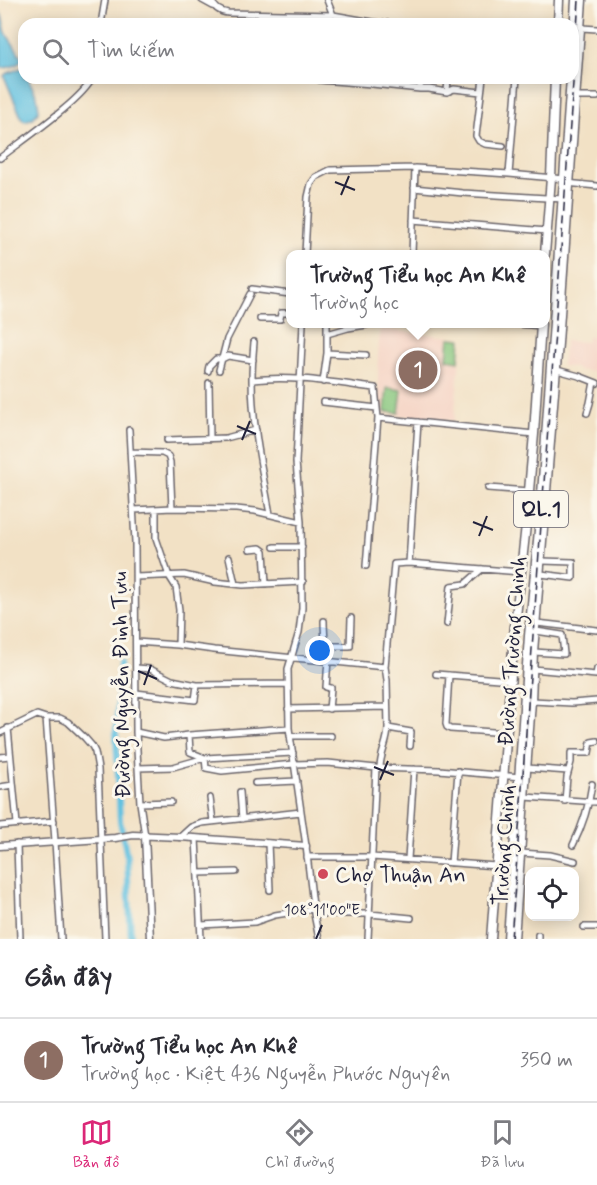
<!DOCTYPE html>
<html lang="vi">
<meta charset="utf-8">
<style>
body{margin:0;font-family:Mynerve,sans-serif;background:#f7f7f7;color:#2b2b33}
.controls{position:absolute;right:18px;bottom:18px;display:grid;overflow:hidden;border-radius:12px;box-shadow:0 3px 15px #0003}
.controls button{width:54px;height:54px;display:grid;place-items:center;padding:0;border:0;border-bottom:2px solid #e1e1e2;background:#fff;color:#2b2b33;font:30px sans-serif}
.you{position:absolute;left:320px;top:651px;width:21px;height:21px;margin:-15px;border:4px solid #fff;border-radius:50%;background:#1a73e8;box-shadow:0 0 0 9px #1a73e833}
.badge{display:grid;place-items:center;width:39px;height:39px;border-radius:50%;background:#db2777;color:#fff;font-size:20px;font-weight:700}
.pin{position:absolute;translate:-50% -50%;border:3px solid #fff;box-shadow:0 2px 6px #0006}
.popup{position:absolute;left:286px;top:250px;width:264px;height:78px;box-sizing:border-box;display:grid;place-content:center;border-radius:12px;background:#fff;filter:drop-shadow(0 2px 4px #0005);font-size:20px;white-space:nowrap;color:#7c7c81}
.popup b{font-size:22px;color:#2b2b33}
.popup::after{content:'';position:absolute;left:50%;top:100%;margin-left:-12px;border:12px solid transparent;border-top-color:#fff}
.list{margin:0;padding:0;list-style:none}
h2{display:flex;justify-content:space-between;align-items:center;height:78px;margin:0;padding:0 24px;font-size:26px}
h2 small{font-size:20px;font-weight:400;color:#7c7c81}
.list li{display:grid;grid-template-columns:39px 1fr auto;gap:18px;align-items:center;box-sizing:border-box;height:84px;padding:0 24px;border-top:2px solid #e1e1e2}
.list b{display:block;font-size:22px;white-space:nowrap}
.list p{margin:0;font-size:20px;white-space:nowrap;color:#7c7c81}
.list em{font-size:20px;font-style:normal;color:#7c7c81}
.icon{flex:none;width:33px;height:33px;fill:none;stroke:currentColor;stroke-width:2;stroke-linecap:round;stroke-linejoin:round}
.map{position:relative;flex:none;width:597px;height:939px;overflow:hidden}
.search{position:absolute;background:#fff;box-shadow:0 3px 15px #0003;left:18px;right:18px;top:18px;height:66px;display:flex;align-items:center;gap:15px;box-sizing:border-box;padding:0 21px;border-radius:18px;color:#7c7c81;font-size:22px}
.sheet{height:162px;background:#fff}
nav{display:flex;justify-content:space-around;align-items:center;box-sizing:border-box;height:84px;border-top:2px solid #e1e1e2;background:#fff;font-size:16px;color:#7c7c81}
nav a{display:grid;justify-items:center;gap:3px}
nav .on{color:#db2777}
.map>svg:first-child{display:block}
.built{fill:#f5d2c2}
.green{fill:#87c67d;stroke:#54745c;stroke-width:1.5}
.water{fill:#62c1e0;stroke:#42728e;stroke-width:1.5}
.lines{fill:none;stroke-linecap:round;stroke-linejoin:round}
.canal{stroke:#62c1e0;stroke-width:6}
.minor-casing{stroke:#6b656b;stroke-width:8}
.tertiary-casing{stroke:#6b656b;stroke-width:9}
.trunk-casing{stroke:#6b656b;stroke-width:11}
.minor{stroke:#fff;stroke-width:5}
.tertiary{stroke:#fff;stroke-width:6}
.trunk{stroke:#fff;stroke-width:8}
.rail{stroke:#22223b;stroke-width:1.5;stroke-dasharray:9 4.5;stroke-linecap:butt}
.ticks{fill:none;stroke:#22223b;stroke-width:2}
.poi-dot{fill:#d1495b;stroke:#fbf7ec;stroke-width:2}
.labels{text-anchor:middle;stroke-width:6;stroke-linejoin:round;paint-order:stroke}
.shield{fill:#fbf7ec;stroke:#636270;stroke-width:1.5}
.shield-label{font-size:21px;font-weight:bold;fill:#22223b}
.street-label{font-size:22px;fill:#22223b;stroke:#fbf7ec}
.poi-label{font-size:22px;fill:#22223b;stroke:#fbf7ec;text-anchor:start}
.ticks-label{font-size:15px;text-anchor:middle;fill:#22223b;stroke:#fbf7ec;stroke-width:6;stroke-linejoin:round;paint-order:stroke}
</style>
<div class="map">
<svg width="597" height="939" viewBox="0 0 597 939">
<rect width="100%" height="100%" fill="#fbf7ec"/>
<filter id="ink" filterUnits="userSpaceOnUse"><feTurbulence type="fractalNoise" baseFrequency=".0167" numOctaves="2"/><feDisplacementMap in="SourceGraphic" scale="12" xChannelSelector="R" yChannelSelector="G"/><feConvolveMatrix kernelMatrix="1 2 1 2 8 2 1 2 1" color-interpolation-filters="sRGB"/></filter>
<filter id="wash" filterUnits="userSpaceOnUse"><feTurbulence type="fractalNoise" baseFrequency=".008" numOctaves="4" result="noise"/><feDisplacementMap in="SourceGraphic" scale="24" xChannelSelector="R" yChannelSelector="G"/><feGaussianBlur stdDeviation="1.35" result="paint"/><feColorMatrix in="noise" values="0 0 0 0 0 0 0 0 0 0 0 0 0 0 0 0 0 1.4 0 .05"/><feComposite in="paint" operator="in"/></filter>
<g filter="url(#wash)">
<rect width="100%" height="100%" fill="#f2e1c5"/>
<!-- built -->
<path class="built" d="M380 329 462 338 454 421 381 414 378 383V356Z
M597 334V372L577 370V368L562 366 565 341 587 342 588 337H593L594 335Z"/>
<!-- green -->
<path class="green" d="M449 338 461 339 459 361 447 359Z
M387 388 402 390 399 413 385 412Z"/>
<!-- water -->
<path class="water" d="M0 12C5 19 2 23 5 30 9 41 18 48 22 60 17 66 9 68 1 68Z
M21 68 24 71V78H28L37 97 39 110 33 118 25 121 22 119 4 76 6 74Z"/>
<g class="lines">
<!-- canal -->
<path class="canal" d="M120 663 116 732 120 821 127 857 131 939"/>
</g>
</g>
<g filter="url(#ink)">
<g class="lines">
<!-- minor casing -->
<g class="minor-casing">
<path id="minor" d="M202 0 213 6
M211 0C214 8 220 12 228 13L333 15 378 23 417 24
M327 0 333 15
M101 24 105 0
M582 28 597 29
M320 78V80L372 84 420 89H429L447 92 454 89 481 92
M483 78 476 136 479 141 485 144 503 146
M420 89 421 78
M447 92 448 78
M576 97H597
M0 158C19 143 85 98 92 78
M509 174 517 78
M566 183 597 186
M414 188 463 193 563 199
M413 220 547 231
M305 254 308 197 311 184 316 177 330 170 415 168 509 174 565 179
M412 254 415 168
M252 289 290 294
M260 319H280L281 313H290
M303 324 296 462 301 522 302 608 299 632 288 669 289 728 306 846 314 914 319 939
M519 324 541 326
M327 334 348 328 366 325
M254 342C253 354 252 367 252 379 252 425 262 470 270 514
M327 353 366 355
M219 370 227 339 250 294
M557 370 579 376 597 383
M208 371 209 366 216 359H222L228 356 253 360
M252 380C293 375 335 383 375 388L378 418 366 566
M323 382 327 353V324
M209 383 210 439
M323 402 377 408
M587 413 590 403 594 382
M378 418 534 434
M129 430 135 542 136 732 140 803 145 836
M167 440 226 438 256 430
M130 452 162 453 168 456 170 462 172 508 134 510
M488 488 529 491
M172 508 236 509 255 511 301 522
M156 509V538L169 576 176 587 179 610 178 645
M274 547H302
M250 549 260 548 264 551 266 584
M229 557 235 584
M409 563 418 422
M541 574 573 578V562L542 561
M136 577 184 575 215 582 243 585 303 582
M537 623 597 630
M447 624 451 586 465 584 482 569
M136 642 178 645 214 650 385 667
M326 646H350L351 618
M534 652 564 654 562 635 536 631
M322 660C327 644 324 637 324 621
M328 660 326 687 331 688 329 709
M136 668 150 669 172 680 197 685 288 684
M533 669 596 675 597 669
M436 674 511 680
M449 675 446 724 447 727 450 729 507 733
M136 693 195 700 197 685
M532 701 572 703 597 701
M288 709 387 707
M46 718 55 841 61 939
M8 728 17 824
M136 732 164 738 189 735 289 728
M0 733 37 715 46 718H60L68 722 85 738 92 746 95 752 98 769 105 939
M189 735 190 752 205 758 206 768 222 771 294 764 328 763 376 768 439 770 520 777
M290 736H331
M410 746 411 732 388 728 387 680 385 667 394 564 409 563 521 572
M0 757 10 756
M138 768 173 767 205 758 293 753
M380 768C380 754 388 742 388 728
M527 768 568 771
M255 783 297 781
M0 787 13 785
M240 792 242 819
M525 797 597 802
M210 798 213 821
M565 801 567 777 571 762V753H589L591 742 597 741
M140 803 171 802
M0 826 54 821
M180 837 191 827 202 823 301 812
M196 838 201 939
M268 843 270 890
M17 844 20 939
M573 845C583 825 589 806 592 784
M521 853 550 855 575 861
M307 857H372L496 866
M408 859 414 769
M451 863 458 771
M198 873 236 872
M314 914H370L411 918
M201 925 255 922 275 915 313 909
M584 927H597
M368 939 376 768
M538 939V935"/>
</g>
<!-- tertiary casing -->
<g class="tertiary-casing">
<path id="tertiary" d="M145 836 150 939
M0 846 115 838 133 835 180 837 306 846
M515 939 532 701 534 652 559 343 583 0"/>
</g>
<!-- trunk casing -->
<g class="trunk-casing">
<path id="trunk" d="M558 24 559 0
M573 49 576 0
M545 254 551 178 555 78
M491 939 514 635 526 525 534 434 541 324
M508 939 529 636 541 509 571 78"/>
</g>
<!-- minor -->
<use href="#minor" class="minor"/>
<!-- tertiary -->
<use href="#tertiary" class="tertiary"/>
<!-- trunk -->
<use href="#trunk" class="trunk"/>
<!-- rail -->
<path class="rail" d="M511 939 579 0"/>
</g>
</g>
<!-- ticks -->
<path class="ticks" d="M335 182 355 190M341 195 349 176M237 426 256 434M242 440 250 421M473 522 493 530M479 536 487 516M138 671 157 679M144 685 151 665M374 767 394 775M380 780 388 761M316 939 322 925"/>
<!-- markers -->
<circle class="poi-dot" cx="323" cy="874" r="6"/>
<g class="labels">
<!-- shield labels -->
<rect class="shield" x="514" y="491" width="54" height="36" rx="4.5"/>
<g class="shield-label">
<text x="541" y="516">QL.1</text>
</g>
<!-- street labels -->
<g class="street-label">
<text transform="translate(511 651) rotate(-86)" y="8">Đường Trường Chinh</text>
<text transform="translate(120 685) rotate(-91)" y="8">Đường Nguyễn Đình Tựu</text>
<text transform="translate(503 845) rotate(-86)" y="8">Trường Chinh</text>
</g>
<!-- poi labels -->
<g class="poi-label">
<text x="335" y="882">Chợ Thuận An</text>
</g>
</g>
<g class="ticks-label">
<text x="322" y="915">108°11'00"E</text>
</g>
</svg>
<div class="controls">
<button><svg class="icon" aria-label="locate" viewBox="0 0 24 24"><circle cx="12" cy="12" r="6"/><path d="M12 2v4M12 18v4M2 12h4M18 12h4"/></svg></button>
</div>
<div class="you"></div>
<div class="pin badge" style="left:418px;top:370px;background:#8d6e63">1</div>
<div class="popup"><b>Trường Tiểu học An Khê</b>Trường học</div>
<div class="search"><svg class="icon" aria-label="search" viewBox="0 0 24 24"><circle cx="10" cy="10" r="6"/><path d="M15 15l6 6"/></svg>Tìm kiếm</div>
</div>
<section class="sheet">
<h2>Gần đây<small></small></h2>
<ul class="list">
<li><span class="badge" style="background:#8d6e63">1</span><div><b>Trường Tiểu học An Khê</b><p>Trường học · Kiệt 436 Nguyễn Phước Nguyên</p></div><em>350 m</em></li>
</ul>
</section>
<nav>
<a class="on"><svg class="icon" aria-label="map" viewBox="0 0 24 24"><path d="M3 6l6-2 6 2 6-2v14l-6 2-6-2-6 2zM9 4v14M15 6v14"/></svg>Bản đồ</a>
<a><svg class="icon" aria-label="directions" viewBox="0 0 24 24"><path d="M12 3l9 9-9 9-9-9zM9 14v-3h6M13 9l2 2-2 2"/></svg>Chỉ đường</a>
<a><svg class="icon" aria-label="saved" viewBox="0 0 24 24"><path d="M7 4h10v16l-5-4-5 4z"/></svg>Đã lưu</a>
</nav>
